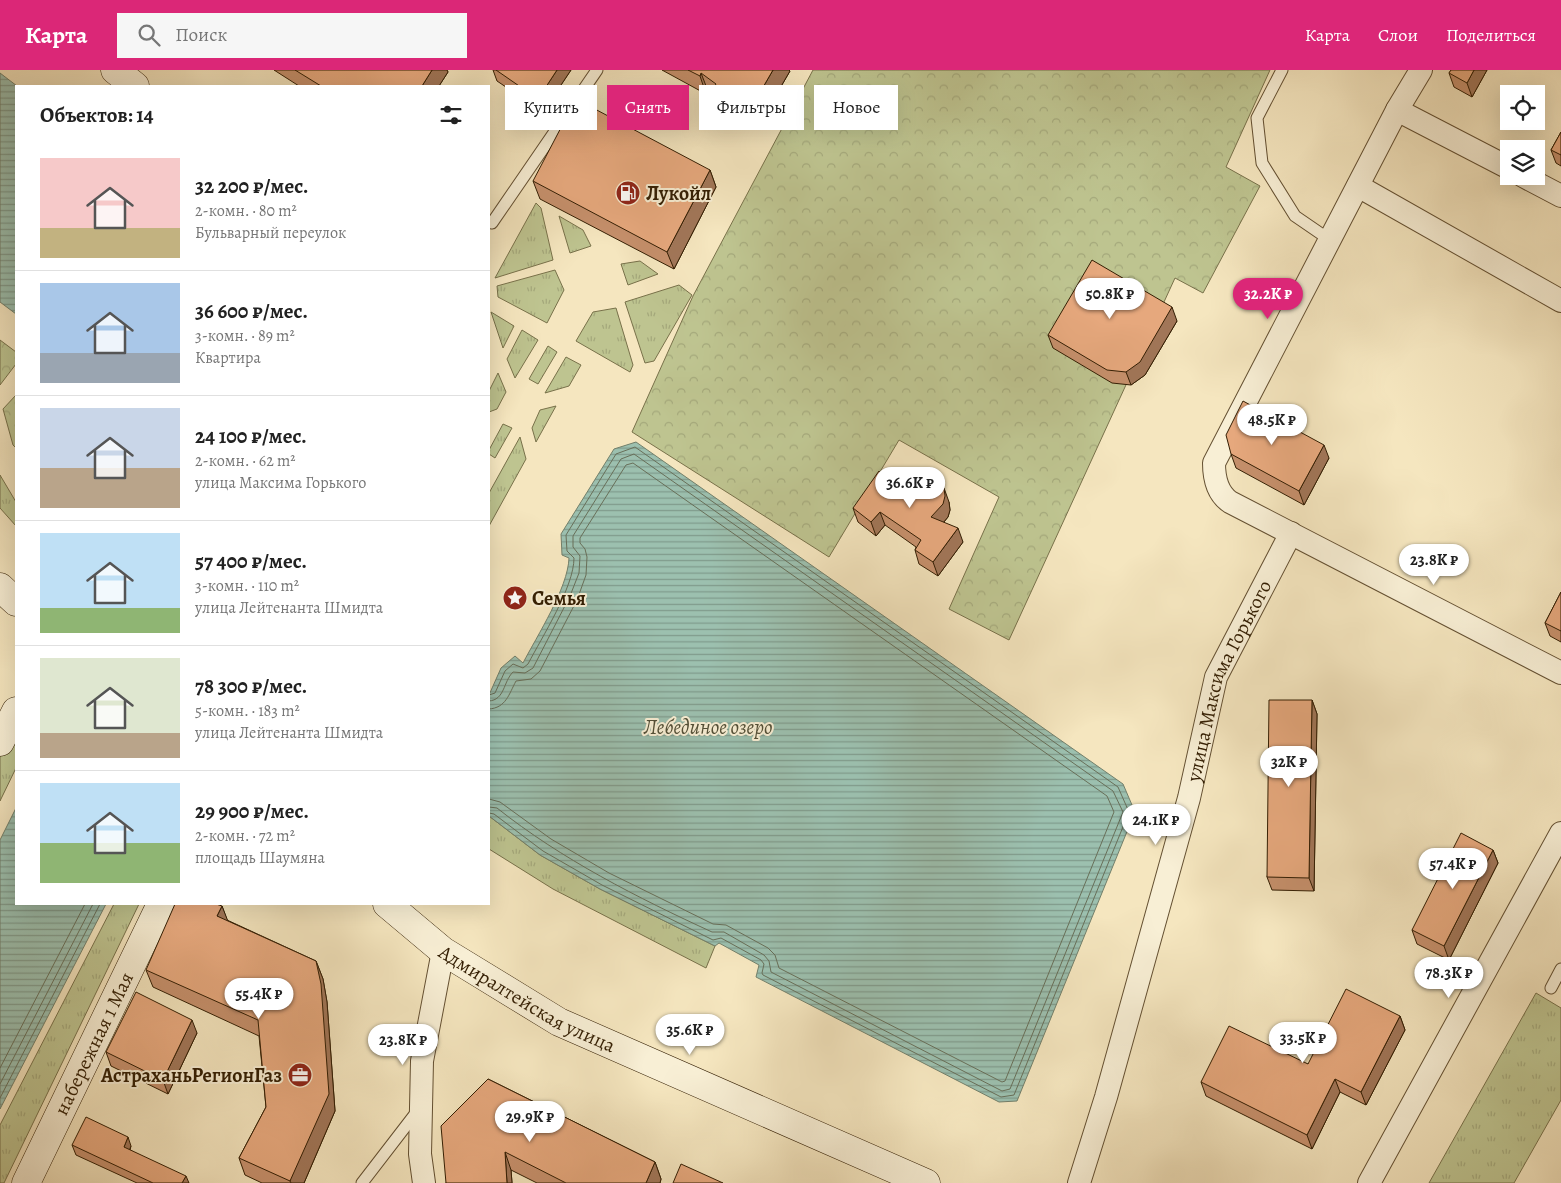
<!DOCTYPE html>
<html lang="ru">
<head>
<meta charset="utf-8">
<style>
	:root { --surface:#fff; --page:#f6f6f6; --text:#222; --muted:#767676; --line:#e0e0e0; --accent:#db2777 }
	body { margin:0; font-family:Alegreya,serif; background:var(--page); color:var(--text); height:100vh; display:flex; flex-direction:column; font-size:19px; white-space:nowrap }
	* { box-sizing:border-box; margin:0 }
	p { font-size:16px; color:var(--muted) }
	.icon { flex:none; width:28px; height:28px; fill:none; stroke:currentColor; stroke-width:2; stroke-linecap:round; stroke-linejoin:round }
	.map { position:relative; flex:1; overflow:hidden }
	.side { position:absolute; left:15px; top:15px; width:475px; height:820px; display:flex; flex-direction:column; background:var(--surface); border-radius:0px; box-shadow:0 5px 20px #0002 }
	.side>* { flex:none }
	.top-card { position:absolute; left:505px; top:15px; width:475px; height:45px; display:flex; gap:10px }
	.tools { position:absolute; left:1500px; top:15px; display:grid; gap:10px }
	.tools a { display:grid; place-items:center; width:45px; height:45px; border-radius:0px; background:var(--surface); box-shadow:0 5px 20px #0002; font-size:25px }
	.price { position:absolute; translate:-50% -42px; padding:0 11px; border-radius:18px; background:#fff; color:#222; font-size:16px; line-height:32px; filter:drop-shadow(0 1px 2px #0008) }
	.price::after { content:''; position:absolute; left:50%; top:30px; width:15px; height:11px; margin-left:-8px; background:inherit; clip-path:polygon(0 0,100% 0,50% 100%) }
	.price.on { background:var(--accent); color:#fff }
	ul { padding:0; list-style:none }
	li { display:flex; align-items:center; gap:15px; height:125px; padding:0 25px }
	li+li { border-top:1px solid var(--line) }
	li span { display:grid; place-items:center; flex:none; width:140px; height:100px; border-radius:0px; color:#555 }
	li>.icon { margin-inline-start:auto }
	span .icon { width:60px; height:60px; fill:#fffc; stroke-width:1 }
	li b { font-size:21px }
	h2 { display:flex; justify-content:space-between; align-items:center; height:60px; padding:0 25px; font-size:21px }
	.tag { padding:0 18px; border-radius:0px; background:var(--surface); box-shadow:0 5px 20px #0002; font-size:18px; line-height:45px }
	.tag.on { background:var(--accent); color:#fff }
	header { display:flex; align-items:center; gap:30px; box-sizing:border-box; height:70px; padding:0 25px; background:var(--accent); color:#fff }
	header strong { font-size:24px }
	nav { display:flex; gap:28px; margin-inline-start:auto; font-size:18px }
	.search { width:350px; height:45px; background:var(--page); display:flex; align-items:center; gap:12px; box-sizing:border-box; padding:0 18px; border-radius:0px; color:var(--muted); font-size:19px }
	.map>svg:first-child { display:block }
</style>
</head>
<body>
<header>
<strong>Карта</strong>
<div class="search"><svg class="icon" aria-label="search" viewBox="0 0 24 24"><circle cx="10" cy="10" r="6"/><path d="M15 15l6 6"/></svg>Поиск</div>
<nav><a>Карта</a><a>Слои</a><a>Поделиться</a></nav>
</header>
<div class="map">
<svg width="1561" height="1113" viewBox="0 0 1561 1113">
	<defs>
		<pattern id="grass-tufts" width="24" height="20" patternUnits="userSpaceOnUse" patternTransform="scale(1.25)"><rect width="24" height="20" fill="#bec490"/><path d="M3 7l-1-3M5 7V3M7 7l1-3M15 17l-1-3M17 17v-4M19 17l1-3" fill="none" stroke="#a4a87b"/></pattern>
		<pattern id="park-crowns" width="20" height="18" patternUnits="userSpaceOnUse" patternTransform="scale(1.25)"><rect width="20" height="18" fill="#bec490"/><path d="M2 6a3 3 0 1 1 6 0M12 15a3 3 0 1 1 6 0" fill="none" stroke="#a4a87b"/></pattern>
		<pattern id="water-rules" width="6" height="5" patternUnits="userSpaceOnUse" patternTransform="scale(1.25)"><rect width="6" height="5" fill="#9cc0af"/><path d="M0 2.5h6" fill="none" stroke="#809b8c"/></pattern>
	</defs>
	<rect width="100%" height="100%" fill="#f5e6bf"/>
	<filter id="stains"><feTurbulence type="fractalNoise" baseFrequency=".004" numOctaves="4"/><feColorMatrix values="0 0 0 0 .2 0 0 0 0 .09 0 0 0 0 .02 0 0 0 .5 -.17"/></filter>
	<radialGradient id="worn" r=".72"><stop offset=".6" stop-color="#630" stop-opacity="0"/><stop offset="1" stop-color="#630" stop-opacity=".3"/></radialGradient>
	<path fill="url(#grass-tufts)" stroke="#78714a" d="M536 133 541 138 553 190 495 208Z
		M559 146 583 160 591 176 570 183Z
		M640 191 658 204 628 215 621 194Z
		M555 200 564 220 547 253 498 227 497 216Z
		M679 215 692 225 654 291 645 293 625 232Z
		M616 238 633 295 630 302 576 271 593 242Z
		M491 242 514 256 503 278Z
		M522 260 538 270 515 308 507 289Z
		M548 276 557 282 538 314 529 309Z
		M566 287 581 295 569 316 545 323Z
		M498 303 506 322 497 339 489 342V321Z
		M556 336 536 372 532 358 540 340Z
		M503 354 512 358 495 388 489 384V380Z
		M520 367 526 389 489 456V423Z
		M0 405 16 432V456L0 438Z
		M12 663 16 665V698L0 731V686Z
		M489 746 540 785 600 819 715 876 706 898 553 819 489 779Z
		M114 834H139L4 1113H0V1055Z
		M1536 923 1561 938V1030L1514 1113H1429Z"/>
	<path fill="url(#park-crowns)" stroke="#78714a" d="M813 0H1270L1226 97 1260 116 1203 223 1175 208 1009 570 949 539 999 427 899 370 829 487 632 362 693 226Z
		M0 270 16 282V294L0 315Z
		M16 325V378L13 375 3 339Z"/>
	<path fill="url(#water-rules)" stroke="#727f6a" d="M0 3 17 16 16 244 0 232Z
		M636 372 1123 714 1135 742 1017 1031 999 1032 756 907 759 895 719 873 715 876 600 819 540 785 489 746V625L501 598 515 586 523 593C537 566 568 518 569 488L562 485 561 464 614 379Z
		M16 738V834H106L0 1039V770Z"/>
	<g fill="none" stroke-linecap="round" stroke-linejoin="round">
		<path stroke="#686f59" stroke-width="1" d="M489 625 495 623 505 601 513 594 523 598 528 594C542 567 574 517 574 488L567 481 566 465 616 384 635 377 1118 717 1129 742 1014 1025 1001 1027 763 905 762 903 764 894 761 890 721 868 713 870 602 815 543 781 494 744 489 743
			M489 631C505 630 503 612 513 602L525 603 533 598 570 526 579 503 580 486 573 477V466L621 389 634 384 1113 721 1123 742 1010 1019 1002 1021 771 902 769 891 764 885 724 862H712C638 828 561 789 497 738L489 737
			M489 639C506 638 509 624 516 611L531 609 540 601 577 530 586 505 587 487 585 479 580 473V468L626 395 633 393 1107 726 1114 742 1005 1011 1002 1012 779 898 775 885 768 878 726 855 713 854 609 803 551 769 500 732 489 729
			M0 998 85 834
			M0 1014 93 834
			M0 1028 100 834"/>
		<defs>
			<path id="lane" d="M1282 0 1257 48 1262 93 1295 146 1330 170
				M489 152 492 153 597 0
				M1551 918 1561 899
				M362 1113 419 1039"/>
			<g id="street">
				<path d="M1421 0 1397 40 1214 393C1214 408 1217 423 1230 432L1561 603"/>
				<path d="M1397 40 1509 98"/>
				<path d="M1523 106 1561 126"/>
				<path d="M1358 116 1561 231"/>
				<path d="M424 1113 420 1084 422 991 443 881"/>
				<path id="s1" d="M1079 1113 1106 1027 1189 728 1216 607 1291 463"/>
				<path d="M1369 1113 1561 763"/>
			</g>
			<g id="secondary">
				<path d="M115 0 135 16"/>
				<path d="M0 517 16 532"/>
				<path d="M0 672 16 641"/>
				<path id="s2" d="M387 834 443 881 559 952 926 1113"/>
				<path id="s3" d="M26 1113 161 834"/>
			</g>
		</defs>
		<use href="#lane" stroke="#645032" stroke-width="13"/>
		<use href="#street" stroke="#645032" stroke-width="24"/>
		<use href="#secondary" stroke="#331e03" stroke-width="29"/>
		<use href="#lane" stroke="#f8efd5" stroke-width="11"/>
		<use href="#street" stroke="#f8efd5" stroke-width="22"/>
		<use href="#secondary" stroke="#f8efd5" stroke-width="28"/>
	</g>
	<path fill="#c6906c" stroke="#331e03" d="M274 0H447L448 2 439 16H299Z
		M493 0H571L543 42 497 11Z
		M662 0H789L790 1 758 56 721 35 718 28 708 21 706 24Z
		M1451 0H1487L1472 27 1454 17 1449 3Z
		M1561 62V96L1556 93 1551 80Z
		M710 100 716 117 674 199 540 129 533 111Z
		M1177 251 1145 305 1131 315 1112 313 1053 278 1048 265Z
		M1231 384 1329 388 1304 435 1236 398Z
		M893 418 949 432 950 440 948 447 944 452 963 472 938 506 919 494 915 480 916 477 885 455 876 466 858 452 853 438Z
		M1561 522V572L1550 566 1545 553Z
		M1312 630 1317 644 1314 821 1272 820 1267 807Z
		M1493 780 1498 793 1449 890 1417 874 1412 860Z
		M222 836 227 850 316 891 323 909 327 932 335 1041 304 1113H262L245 1105 239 1088 266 1037 259 966 153 917 146 900Z
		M1400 946 1405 960 1366 1035 1340 1022 1312 1079 1206 1026 1201 1012 1308 994Z
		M197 963 168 1024 111 996 106 982Z
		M488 1009 655 1092 661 1109 660 1113H537L511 1100 512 1113H446Z
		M72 1075 131 1076 130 1080 189 1113H137L76 1085Z"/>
	<path fill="#a17658" stroke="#331e03" d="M432 0H447L448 2 439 16H422Z
		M557 0H571L543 42 538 29Z
		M773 0H789L790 1 758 56 751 38Z
		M1474 0H1487L1472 27 1467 13Z
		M701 3 708 21 706 24 700 6Z
		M710 100 716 117 674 199 667 182Z
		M1172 237 1177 251 1145 305 1131 315 1126 302Z
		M1324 375 1329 388 1304 435 1299 421Z
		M944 418 949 432 950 440 948 447 936 461 931 447Z
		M880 442 885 455 876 466 871 452Z
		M958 458 963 472 938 506 933 492Z
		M1312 630 1317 644 1314 821 1309 808Z
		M1493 780 1498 793 1449 890 1444 876Z
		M222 836 229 854 217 846Z
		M316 891 323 909 327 932 335 1041 304 1113H291L290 1111Z
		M1400 946 1405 960 1366 1035 1361 1022Z
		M192 950 197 963 168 1024 163 1010Z
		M1335 1009 1340 1022 1312 1079 1307 1065Z
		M128 1067 131 1076 127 1086 124 1077Z
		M505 1082 511 1100 512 1113H507Z
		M655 1092 661 1109 660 1113H646Z
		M186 1106 189 1113H182Z"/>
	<path fill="#e6a87d" stroke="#331e03" d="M295 0H432L422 16H321Z
		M496 0H557L538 29Z
		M688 0H773L751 38 714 17 716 14 701 3 700 6Z
		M1451 0H1474L1467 13 1449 3Z
		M576 29 710 100 667 182 533 111Z
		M1561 62V85L1551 80Z
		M1092 190 1172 237 1140 292 1126 302 1107 300 1048 265Z
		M1243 331 1324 375 1299 421 1231 384 1226 365Z
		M879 401 893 418 904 404 925 401 933 405 944 418 945 426 943 434 931 447 958 458 933 492 915 480 921 470 880 442 871 452 853 438Z
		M1561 522V561L1545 553Z
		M1269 630H1312L1309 808 1267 807Z
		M1461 763 1493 780 1444 876 1412 860Z
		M175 834H216L222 836 217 846 316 891 321 914 329 1024 290 1111 239 1088 266 1037 258 950 146 900Z
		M1346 919 1400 946 1361 1022 1335 1009 1307 1065 1201 1012 1229 956 1308 994Z
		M136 922 192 950 163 1010 106 982Z
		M488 1009 655 1092 646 1113H566L505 1082 507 1113H446L441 1056Z
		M86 1047 128 1067 124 1077 186 1106 182 1113H153L72 1075Z
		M681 1094 723 1113H673Z"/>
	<defs>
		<symbol id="fuel-disc" viewBox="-11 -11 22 22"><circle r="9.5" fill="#8f2418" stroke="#f8efd5"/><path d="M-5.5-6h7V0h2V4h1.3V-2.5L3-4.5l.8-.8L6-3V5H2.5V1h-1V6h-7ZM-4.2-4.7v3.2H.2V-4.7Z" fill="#fff"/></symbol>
		<symbol id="sight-disc" viewBox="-11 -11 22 22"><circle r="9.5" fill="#8f2418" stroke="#f8efd5"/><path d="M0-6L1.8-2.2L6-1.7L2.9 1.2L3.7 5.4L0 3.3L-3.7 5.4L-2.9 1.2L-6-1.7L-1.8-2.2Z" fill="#fff"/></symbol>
		<symbol id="office-disc" viewBox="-11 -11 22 22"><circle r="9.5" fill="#8f2418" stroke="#f8efd5"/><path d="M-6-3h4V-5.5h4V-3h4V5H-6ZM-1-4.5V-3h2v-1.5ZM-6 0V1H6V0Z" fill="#fff"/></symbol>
	</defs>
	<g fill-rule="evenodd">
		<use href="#fuel-disc" x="614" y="109" width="28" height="28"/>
		<use href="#sight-disc" x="501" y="514" width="28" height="28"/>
		<use href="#office-disc" x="286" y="991" width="28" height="28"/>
	</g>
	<g text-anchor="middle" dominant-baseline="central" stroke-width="4" stroke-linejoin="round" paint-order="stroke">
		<g font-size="20" font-weight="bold" fill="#331e03" stroke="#f8efd5" text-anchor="start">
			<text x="646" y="123">Лукойл</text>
			<text x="532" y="528">Семья</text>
			<text x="282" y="1005" text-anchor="end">АстраханьРегионГаз</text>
		</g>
		<g font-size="20" fill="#331e03" stroke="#f8efd5">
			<text stroke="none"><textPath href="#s1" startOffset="525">улица Максима Горького</textPath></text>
			<text stroke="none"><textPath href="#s2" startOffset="170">Адмиралтейская улица</textPath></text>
			<text stroke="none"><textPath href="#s3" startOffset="155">набережная 1 Мая</textPath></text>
		</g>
		<g font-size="21" font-style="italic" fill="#524f37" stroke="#f8efd5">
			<text x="708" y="657">Лебединое озеро</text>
		</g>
	</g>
	<rect width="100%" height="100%" filter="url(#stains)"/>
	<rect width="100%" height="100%" fill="url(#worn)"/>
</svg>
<div class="tools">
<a><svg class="icon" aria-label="locate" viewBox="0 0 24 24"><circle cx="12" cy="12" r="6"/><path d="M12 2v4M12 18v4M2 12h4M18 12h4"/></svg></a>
<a><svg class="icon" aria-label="layers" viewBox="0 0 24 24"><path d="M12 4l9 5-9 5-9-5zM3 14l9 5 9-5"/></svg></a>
</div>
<b class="price" style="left:1110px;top:250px">50.8K ₽</b>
<b class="price on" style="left:1268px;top:250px">32.2K ₽</b>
<b class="price" style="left:1272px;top:376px">48.5K ₽</b>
<b class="price" style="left:910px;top:439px">36.6K ₽</b>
<b class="price" style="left:1434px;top:516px">23.8K ₽</b>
<b class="price" style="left:1289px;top:718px">32K ₽</b>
<b class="price" style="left:1156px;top:776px">24.1K ₽</b>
<b class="price" style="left:1453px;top:820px">57.4K ₽</b>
<b class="price" style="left:1449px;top:929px">78.3K ₽</b>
<b class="price" style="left:259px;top:950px">55.4K ₽</b>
<b class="price" style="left:690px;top:986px">35.6K ₽</b>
<b class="price" style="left:1303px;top:994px">33.5K ₽</b>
<b class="price" style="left:403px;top:996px">23.8K ₽</b>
<b class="price" style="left:530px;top:1073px">29.9K ₽</b>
<div class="top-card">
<a class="tag">Купить</a>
<a class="tag on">Снять</a>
<a class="tag">Фильтры</a>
<a class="tag">Новое</a>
</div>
<section class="side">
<h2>Объектов: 14<svg class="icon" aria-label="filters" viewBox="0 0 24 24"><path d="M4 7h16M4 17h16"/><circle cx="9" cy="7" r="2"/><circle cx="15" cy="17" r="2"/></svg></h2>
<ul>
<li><span style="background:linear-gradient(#f6c9c9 70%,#c2b280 0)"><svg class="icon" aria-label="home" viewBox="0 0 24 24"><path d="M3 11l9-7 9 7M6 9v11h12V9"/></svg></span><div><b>32 200 ₽/мес.</b><p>2-комн. · 80 m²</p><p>Бульварный переулок</p></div></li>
<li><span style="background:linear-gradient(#a9c7e8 70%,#9aa5b1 0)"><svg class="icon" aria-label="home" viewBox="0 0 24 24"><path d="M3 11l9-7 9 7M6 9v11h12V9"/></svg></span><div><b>36 600 ₽/мес.</b><p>3-комн. · 89 m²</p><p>Квартира</p></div></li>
<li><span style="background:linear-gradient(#c9d6e8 60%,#b9a48a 0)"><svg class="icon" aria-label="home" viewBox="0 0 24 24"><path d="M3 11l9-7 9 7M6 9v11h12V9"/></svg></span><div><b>24 100 ₽/мес.</b><p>2-комн. · 62 m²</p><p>улица Максима Горького</p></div></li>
<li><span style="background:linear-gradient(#bfe0f5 75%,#8fb573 0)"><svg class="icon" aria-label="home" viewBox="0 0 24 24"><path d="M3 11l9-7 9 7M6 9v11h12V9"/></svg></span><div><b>57 400 ₽/мес.</b><p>3-комн. · 110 m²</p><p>улица Лейтенанта Шмидта</p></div></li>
<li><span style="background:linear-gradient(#dfe7d0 75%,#b9a48a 0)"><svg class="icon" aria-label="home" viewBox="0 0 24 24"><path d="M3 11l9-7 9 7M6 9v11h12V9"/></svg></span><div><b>78 300 ₽/мес.</b><p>5-комн. · 183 m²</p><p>улица Лейтенанта Шмидта</p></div></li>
<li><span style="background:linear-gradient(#bfe0f5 60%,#8fb573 0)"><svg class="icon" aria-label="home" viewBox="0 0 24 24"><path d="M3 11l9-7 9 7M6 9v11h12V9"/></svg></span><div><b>29 900 ₽/мес.</b><p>2-комн. · 72 m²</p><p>площадь Шаумяна</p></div></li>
</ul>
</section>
</div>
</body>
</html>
